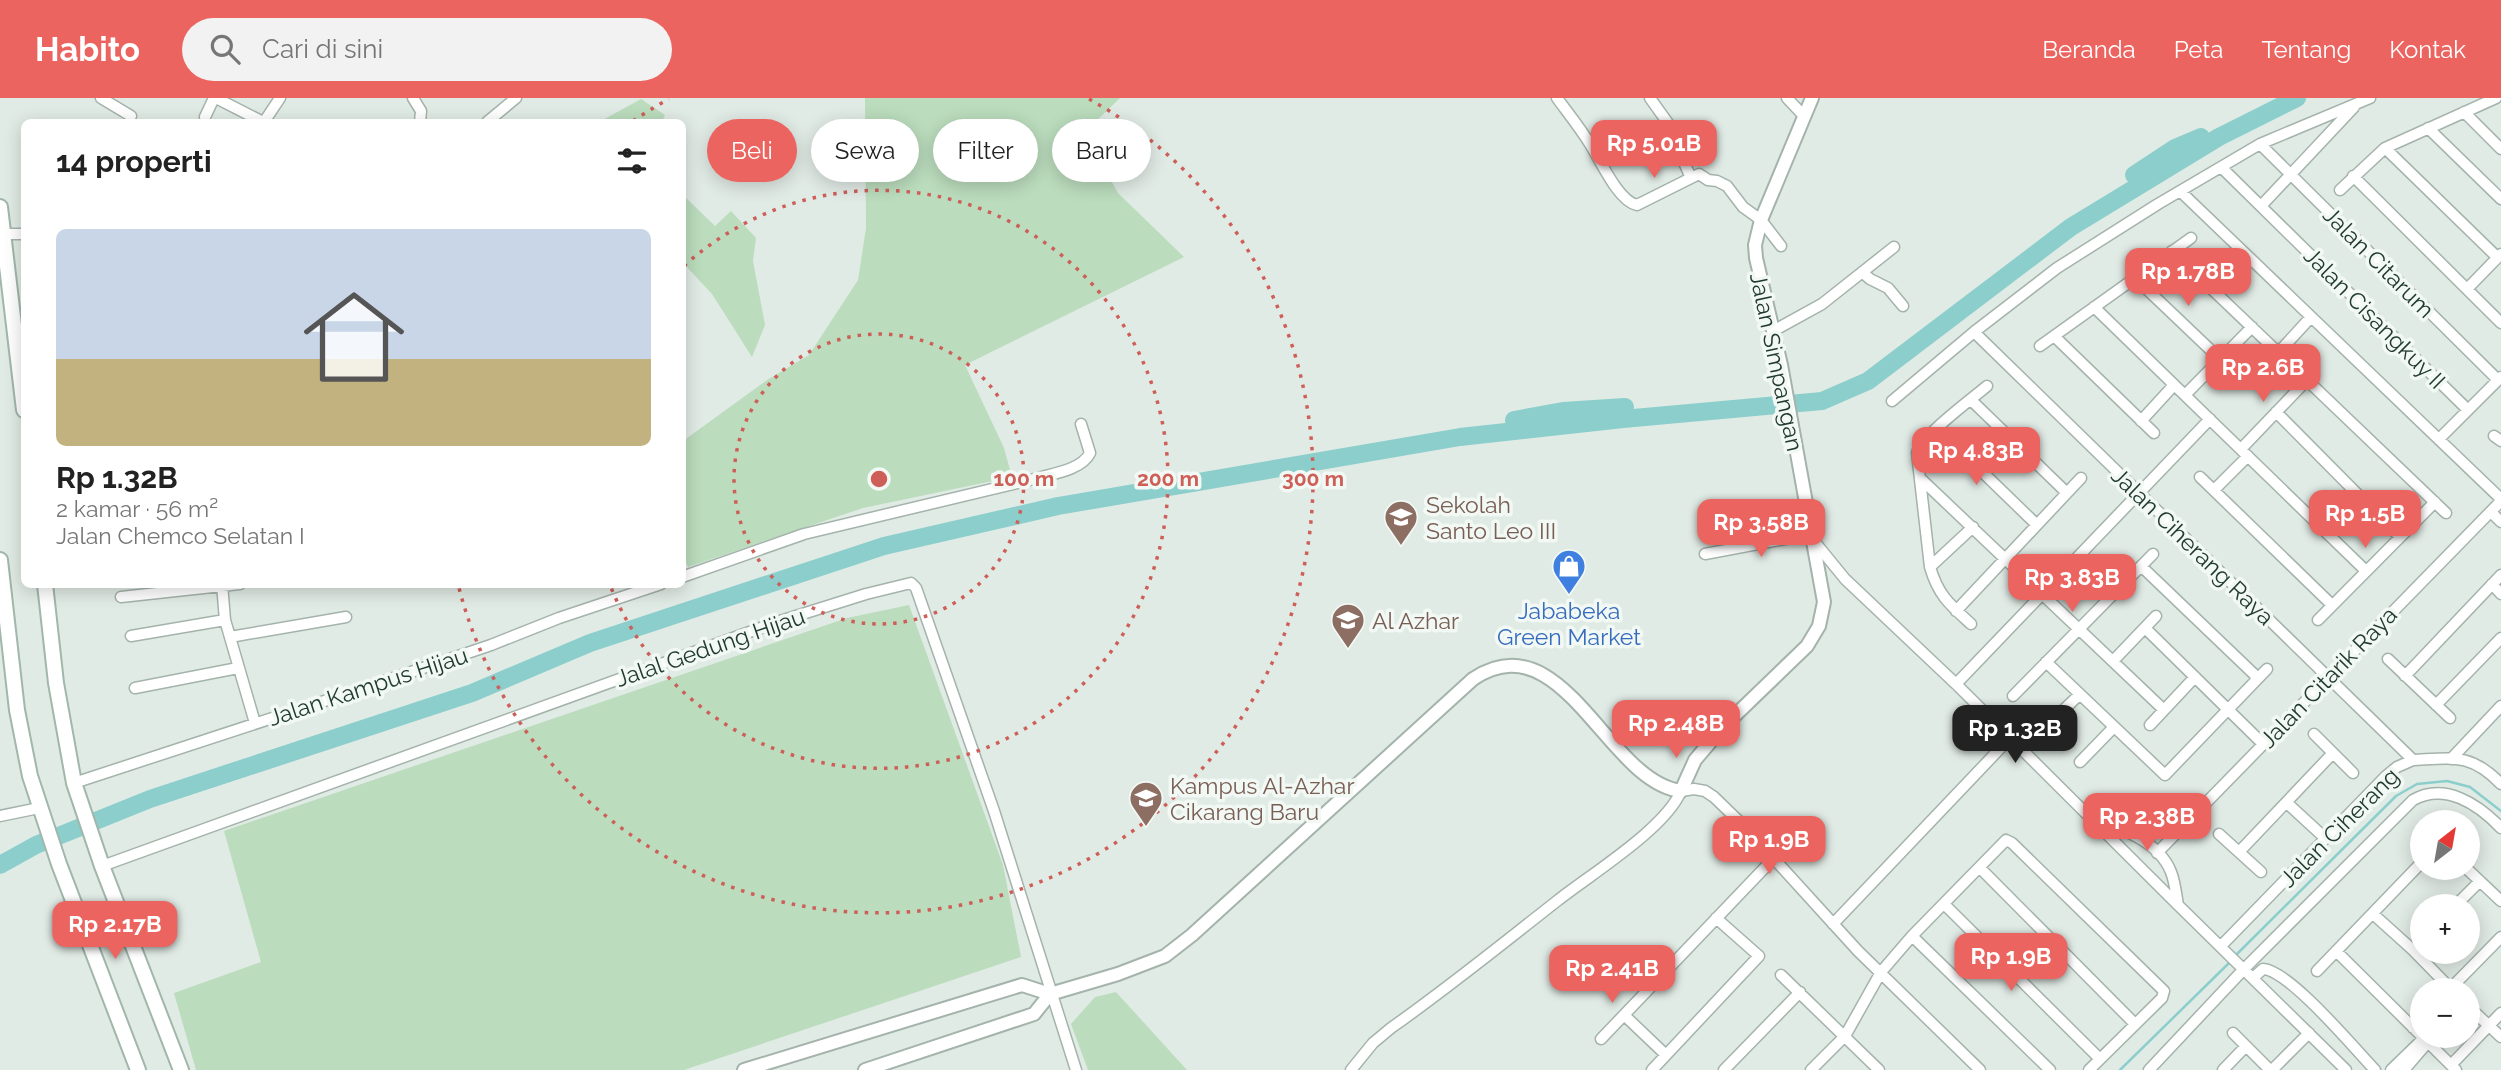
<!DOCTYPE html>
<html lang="id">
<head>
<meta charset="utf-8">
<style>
	:root { --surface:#fff; --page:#f2f2f2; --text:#222; --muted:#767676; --line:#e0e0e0; --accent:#ec645f }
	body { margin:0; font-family:Raleway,sans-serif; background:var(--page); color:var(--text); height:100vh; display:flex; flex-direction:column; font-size:26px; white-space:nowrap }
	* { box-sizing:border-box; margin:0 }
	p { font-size:23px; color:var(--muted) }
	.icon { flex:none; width:38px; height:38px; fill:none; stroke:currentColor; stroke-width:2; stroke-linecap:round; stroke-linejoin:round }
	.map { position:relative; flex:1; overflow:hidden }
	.sheet { position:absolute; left:21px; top:21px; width:665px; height:469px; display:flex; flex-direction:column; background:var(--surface); border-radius:10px; box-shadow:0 4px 18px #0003 }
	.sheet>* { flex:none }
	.top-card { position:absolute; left:707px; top:21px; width:665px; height:63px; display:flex; gap:14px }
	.needle { width:46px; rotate:31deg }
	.controls { position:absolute; left:2410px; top:712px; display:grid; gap:14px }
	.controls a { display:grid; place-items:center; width:70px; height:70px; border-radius:50%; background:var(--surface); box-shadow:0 4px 18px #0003; font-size:35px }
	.price { position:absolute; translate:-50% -60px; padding:0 16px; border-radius:14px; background:var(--accent); color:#fff; font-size:23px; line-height:46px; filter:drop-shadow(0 2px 4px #0008) }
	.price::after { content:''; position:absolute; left:50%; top:42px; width:21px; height:16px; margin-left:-10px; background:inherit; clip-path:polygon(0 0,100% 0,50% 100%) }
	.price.active { background:#222; color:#fff }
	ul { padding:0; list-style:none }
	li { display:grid; align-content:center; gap:14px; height:371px; padding:0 35px }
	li+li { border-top:2px solid var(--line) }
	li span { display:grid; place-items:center; height:217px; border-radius:10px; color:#555 }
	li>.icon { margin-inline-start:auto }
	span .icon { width:126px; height:126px; fill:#fffc; stroke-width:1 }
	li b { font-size:30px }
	h2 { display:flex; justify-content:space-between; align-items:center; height:84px; padding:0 35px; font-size:30px }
	.pill { padding:0 24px; border-radius:32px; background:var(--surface); box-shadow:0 4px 18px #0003; font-size:24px; line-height:63px }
	.pill.active { background:var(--accent); color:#fff }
	header { display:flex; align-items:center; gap:42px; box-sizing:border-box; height:98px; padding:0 35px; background:var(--accent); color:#fff }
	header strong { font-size:33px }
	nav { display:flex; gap:38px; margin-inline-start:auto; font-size:24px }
	.search { width:490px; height:63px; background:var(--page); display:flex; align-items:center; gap:18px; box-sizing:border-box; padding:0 24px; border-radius:38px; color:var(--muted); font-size:26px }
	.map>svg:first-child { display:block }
</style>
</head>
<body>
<header>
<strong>Habito</strong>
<div class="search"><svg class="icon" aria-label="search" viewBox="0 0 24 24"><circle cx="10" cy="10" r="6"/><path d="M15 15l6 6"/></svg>Cari di sini</div>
<nav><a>Beranda</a><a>Peta</a><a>Tentang</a><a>Kontak</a></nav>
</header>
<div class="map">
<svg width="2501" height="972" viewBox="0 0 2501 972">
	<rect width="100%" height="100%" fill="#e1ebe5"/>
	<path fill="#bbdcbd" d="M865 0H1120L1084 35 1118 95 1184 159 965 267 1004 350 1012 379 863 410 688 469 682 455 683 343 767 282 809 257 858 182 866 130Z
		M641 1 665 17 662 24H599Z
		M683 97 715 128 731 113 756 140 753 163 765 227 752 259 712 196 683 165Z
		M909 507 1003 767 1021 859 684 972H196L174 895 261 864 224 733 847 520Z
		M1116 894 1187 972H1088L1071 926 1095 899Z"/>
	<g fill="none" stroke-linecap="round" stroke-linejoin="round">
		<path stroke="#8bcecb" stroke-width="2.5" d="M2234 859 2396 698 2417 686 2447 683 2470 689 2501 713
			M2120 972 2230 864"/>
		<path stroke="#8bcecb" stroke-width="18" d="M2134 77 2175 50 2201 39
			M1514 322 1563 313 1625 309
			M0 767 36 747 150 701 472 595 590 545 884 448 1058 408 1460 339 1623 321 1822 303 1868 283 2071 129 2219 39 2297 0"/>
		<defs>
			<path id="minor" d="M101 0 131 18
				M413 0 421 13 420 24
				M1557 0C1568 15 1580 30 1590 46 1601 63 1618 103 1637 107L1699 76 1708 82 1717 83 1727 88 1743 109 1761 122 1781 148
				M1650 0 1685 49 1683 62 1691 80
				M1787 0 1804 18
				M2464 14 2501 51
				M205 19 213 2 216 0 263 24
				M264 24 280 0
				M487 24 516 0
				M2428 30 2501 101
				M2260 46 2498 282
				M2385 50 2497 159
				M2221 69 2468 312
				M2353 78 2501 225
				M2340 92 2385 50 2496 0
				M2180 93 2501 401
				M2261 108 2354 9
				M3 136H24
				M2172 153 2446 415
				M1862 174 1870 181 1888 190 1903 208
				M2135 180 2220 261
				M2467 191 2501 156
				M2094 209 2366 473
				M1773 233 1822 206 1894 149
				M1974 234 2413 662
				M2054 238 2154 335
				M2040 248 2191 140
				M2278 255 2311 219
				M2185 297 2252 229
				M1971 302 2067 395
				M1892 303 1974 234 2057 170 2158 106 2260 46 2370 0
				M2276 314 2400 439
				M2141 323 2174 287
				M1937 330 2037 427
				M2494 338 2501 343
				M2439 341 2501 279
				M2241 351 2307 282
				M2200 379 2332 507
				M1920 380 2164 612
				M2214 392 2248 358
				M2491 414 2501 424
				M1814 443 1845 481 1956 586 2178 807 2346 972
				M1705 456 1812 436
				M2141 468 2258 580
				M1930 469 1973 429
				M682 479 804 436 1034 381C1051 376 1082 372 1090 355L1081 326
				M222 486 225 522 255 625
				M2492 486 2501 496
				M121 499 240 486
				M1956 513 2081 380
				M2318 522 2435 404
				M1971 526C1950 507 1938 497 1930 469L1917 355C1921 338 1972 301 1987 288
				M2145 530 2259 642
				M131 538 225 522
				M230 539 346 519
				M2388 561 2450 620
				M2113 563 2156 518
				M2046 564 2165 677 2267 571
				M2405 578 2501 477
				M1956 586 2210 321
				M135 590 238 570
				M2013 598 2153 456
				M2436 607 2501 540
				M2150 627 2195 579
				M2047 628 2080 596
				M2314 636 2353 675
				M2451 661 2501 608
				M2080 664 2114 629
				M74 685 349 595 491 547 559 520 661 486
				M2287 705 2325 740
				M0 718 39 710
				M2095 725C2123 728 2160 746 2171 774 2175 784 2176 796 2178 807
				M2219 736 2261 774
				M2239 754 2333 655
				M2157 755 2501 403
				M102 768 780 523 866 496 911 485 916 490 994 713 1076 972
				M1980 770 2135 926
				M2466 770 2501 803
				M1944 806 2100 961
				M2455 808 2480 783
				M2373 816 2413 852 2452 892
				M1833 826 2010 640
				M1912 838 2050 972
				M2221 848 2386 678 2397 669 2413 662C2453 660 2471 655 2501 686
				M2336 853 2456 972
				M2317 873 2422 764
				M1781 877 1879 972
				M2254 879 2263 871C2289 872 2354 950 2375 972
				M2449 892 2501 839
				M2468 908 2501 939
				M1624 917 1666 957
				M2413 930 2422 921
				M2233 935 2270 972
				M1601 941 1774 760
				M2451 967 2501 915
				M1351 972 1373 945 1391 930C1448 890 1502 846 1557 803 1591 776 1665 731 1681 693L1694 691 1705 693 1714 699 1746 730 1858 853 1980 972
				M1652 972 1759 858 1716 820
				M1724 972 1800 894
				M1811 972 1845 938 1881 874 1912 838 2006 742 2012 745 2164 893 2162 900 2089 972
				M2149 972 2244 871 2413 702C2445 684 2478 706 2501 730
				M2223 972 2246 948
				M2272 972 2309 935
				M2391 972 2424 940
				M2404 972 2428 944"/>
			<path id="tertiary" d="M744 972 1022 887 1050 896 1118 876 1165 858 1192 837 1473 581C1563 521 1607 684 1681 693L1695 662 1723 629 1807 548 1819 528 1824 504 1781 267 1756 160 1755 147 1761 122 1812 0
				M865 972 1034 916 1050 896"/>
			<path id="secondary" d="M0 109 24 312
				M0 462 17 612 30 678 59 766 138 972
				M45 486 56 585 74 685 102 768 181 972"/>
		</defs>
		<use href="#minor" stroke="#a4b3ab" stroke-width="13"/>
		<use href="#tertiary" stroke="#a4b3ab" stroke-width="16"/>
		<use href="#secondary" stroke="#a0b7aa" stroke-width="18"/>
		<use href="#minor" stroke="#fff" stroke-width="10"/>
		<use href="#tertiary" stroke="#fff" stroke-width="12"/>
		<use href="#secondary" stroke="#fff" stroke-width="14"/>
	</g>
	<g fill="none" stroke="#ce5e58" stroke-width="3.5" stroke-dasharray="3.5 7">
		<circle cx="879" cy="381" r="145"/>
		<path d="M684 168A289 289 0 1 1 610 487"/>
		<path d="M633 23A434 434 0 0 1 669 1M1089 1A434 434 0 1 1 459 490"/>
	</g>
	<defs>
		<symbol id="school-pin" viewBox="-11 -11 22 30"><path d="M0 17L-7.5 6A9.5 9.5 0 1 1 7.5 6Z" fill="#8d6e63" stroke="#f2f8f4"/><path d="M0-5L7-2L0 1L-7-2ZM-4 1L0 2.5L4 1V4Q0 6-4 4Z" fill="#fff"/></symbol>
		<symbol id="shop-pin" viewBox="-11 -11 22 30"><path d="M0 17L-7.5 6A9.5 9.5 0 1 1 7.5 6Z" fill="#3f7fe0" stroke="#f2f8f4"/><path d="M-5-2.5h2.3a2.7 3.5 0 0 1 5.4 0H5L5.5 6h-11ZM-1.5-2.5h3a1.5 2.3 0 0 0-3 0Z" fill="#fff"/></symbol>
	</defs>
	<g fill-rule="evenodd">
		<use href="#school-pin" x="1382" y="400" width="38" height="52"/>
		<use href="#shop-pin" x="1550" y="449" width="38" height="52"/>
		<use href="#school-pin" x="1329" y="503" width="38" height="52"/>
		<use href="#school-pin" x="1127" y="681" width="38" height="52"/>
	</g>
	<g text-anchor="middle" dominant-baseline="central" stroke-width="7" stroke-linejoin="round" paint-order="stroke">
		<g font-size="23" fill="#223b2f" stroke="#f2f8f4">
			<text transform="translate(2379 164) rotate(45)">Jalan Citarum</text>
			<text transform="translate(2375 220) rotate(45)">Jalan Cisangkuy II</text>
			<text transform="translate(1777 264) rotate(78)">Jalan Simpangan</text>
			<text transform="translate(2193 448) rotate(44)">Jalan Ciherang Raya</text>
			<text transform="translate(710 549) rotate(-19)">Jalal Gedung Hijau</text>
			<text transform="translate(2328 579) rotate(-46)">Jalan Citarik Raya</text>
			<text transform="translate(368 588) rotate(-18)">Jalan Kampus Hijau</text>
			<text transform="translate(2339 729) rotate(-45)">Jalan Ciherang</text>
		</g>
		<g font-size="23" fill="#785e54" stroke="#f2f8f4" text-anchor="start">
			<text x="1426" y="406">Sekolah<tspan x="1426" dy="26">Santo Leo III</tspan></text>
			<text x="1372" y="522">Al Azhar</text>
			<text x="1170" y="687">Kampus Al-Azhar<tspan x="1170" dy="26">Cikarang Baru</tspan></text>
		</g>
		<g font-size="23" fill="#366cbe" stroke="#f2f8f4">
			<text x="1569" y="512">Jababeka<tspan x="1569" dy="26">Green Market</tspan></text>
		</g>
	</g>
	<circle cx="879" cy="381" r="10" fill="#ce5e58" stroke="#f2f8f4" stroke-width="3.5"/>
	<g font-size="21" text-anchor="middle" font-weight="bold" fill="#ce5e58" stroke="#f2f8f4" stroke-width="7" stroke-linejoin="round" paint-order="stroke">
		<text x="1024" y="388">100 m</text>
		<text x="1168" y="388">200 m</text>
		<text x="1313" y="388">300 m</text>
	</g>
</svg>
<div class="controls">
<a><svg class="needle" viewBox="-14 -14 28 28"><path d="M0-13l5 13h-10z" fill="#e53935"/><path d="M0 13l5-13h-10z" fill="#767676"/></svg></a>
<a>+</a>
<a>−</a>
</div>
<b class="price" style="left:1654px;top:82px">Rp 5.01B</b>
<b class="price" style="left:2188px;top:210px">Rp 1.78B</b>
<b class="price" style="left:2263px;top:306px">Rp 2.6B</b>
<b class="price" style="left:1976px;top:389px">Rp 4.83B</b>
<b class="price" style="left:2365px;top:452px">Rp 1.5B</b>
<b class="price" style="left:1761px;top:461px">Rp 3.58B</b>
<b class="price" style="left:2072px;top:516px">Rp 3.83B</b>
<b class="price" style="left:1676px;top:662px">Rp 2.48B</b>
<b class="price active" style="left:2015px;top:667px">Rp 1.32B</b>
<b class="price" style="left:2147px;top:755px">Rp 2.38B</b>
<b class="price" style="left:1769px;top:778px">Rp 1.9B</b>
<b class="price" style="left:115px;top:863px">Rp 2.17B</b>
<b class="price" style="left:2011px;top:895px">Rp 1.9B</b>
<b class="price" style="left:1612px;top:907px">Rp 2.41B</b>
<div class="top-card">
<a class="pill active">Beli</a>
<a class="pill">Sewa</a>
<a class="pill">Filter</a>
<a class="pill">Baru</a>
</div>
<section class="sheet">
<h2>14 properti<svg class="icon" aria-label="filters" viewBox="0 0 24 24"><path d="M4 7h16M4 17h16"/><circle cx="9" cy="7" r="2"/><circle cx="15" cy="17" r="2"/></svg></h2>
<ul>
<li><span style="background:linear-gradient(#c9d6e8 60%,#c2b280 0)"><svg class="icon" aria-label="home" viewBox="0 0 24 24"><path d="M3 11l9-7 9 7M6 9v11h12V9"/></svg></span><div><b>Rp 1.32B</b><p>2 kamar · 56 m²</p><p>Jalan Chemco Selatan I</p></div></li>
</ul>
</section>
</div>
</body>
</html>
